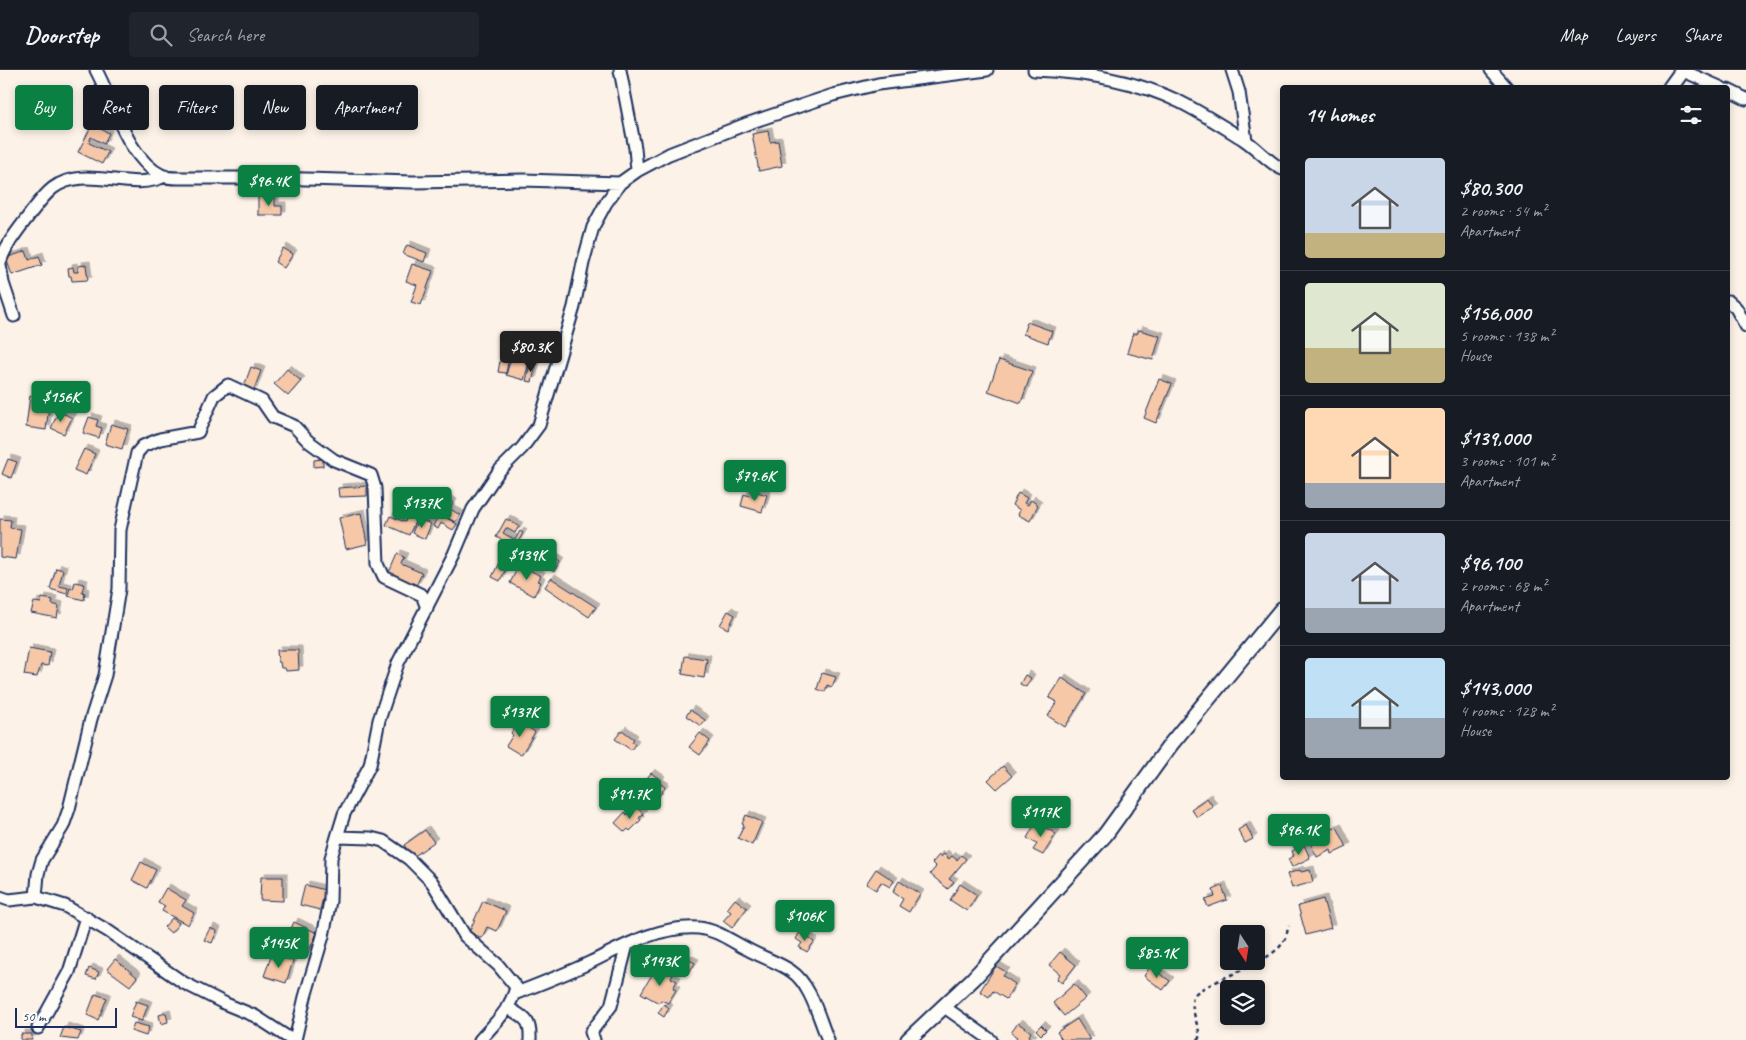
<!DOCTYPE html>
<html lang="en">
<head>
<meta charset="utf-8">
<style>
	:root { --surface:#171b24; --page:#20242c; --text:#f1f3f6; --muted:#9ea1a6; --line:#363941; --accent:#0b8043 }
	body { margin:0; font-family:Caveat,sans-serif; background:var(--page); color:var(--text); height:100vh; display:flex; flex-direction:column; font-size:19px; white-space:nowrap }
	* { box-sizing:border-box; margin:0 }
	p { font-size:16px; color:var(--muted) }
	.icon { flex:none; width:28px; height:28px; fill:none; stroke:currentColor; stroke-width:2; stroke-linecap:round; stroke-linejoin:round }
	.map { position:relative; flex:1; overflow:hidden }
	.details { position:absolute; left:1280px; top:15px; width:450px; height:695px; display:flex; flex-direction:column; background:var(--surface); border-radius:5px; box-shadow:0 2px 8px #0003 }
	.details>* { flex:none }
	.banner { position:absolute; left:15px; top:15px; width:475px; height:45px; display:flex; gap:10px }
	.needle { width:32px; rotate:168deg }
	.tools { position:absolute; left:1220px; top:855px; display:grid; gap:10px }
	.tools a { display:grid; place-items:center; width:45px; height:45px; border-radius:5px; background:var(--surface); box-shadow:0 2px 8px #0003; font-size:25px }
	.scale { position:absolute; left:15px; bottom:12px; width:102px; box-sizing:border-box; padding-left:5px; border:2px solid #1b2f5e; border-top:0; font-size:14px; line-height:18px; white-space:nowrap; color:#1b2f5e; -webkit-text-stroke:4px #fdfcf7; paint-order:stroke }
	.price { position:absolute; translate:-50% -42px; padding:0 11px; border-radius:5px; background:var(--accent); color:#fff; font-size:16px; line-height:32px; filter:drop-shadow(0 1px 2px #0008) }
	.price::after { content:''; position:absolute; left:50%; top:30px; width:15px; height:11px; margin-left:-8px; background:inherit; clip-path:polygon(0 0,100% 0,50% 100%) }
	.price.active { background:#222; color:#fff }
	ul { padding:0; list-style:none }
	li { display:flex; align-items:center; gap:15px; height:125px; padding:0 25px }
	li+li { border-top:1px solid var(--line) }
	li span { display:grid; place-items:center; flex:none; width:140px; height:100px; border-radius:5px; color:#555 }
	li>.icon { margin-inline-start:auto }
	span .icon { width:60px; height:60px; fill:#fffc; stroke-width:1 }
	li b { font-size:21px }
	h2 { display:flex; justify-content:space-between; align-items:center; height:60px; padding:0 25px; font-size:21px }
	.tag { padding:0 18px; border-radius:5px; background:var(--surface); box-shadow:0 2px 8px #0003; font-size:18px; line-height:45px }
	.tag.active { background:var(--accent); color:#fff }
	header { display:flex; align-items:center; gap:30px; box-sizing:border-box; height:70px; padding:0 25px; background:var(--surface); border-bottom:1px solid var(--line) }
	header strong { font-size:24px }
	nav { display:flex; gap:28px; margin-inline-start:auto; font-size:18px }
	.search { width:350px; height:45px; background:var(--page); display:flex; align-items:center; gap:12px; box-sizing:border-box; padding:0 18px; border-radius:5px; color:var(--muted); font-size:19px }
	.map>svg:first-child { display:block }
</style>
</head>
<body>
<header>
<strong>Doorstep</strong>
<div class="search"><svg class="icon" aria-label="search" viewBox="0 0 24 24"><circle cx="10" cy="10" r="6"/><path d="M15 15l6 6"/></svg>Search here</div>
<nav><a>Map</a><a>Layers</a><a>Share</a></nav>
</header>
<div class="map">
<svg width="1746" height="970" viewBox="0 0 1746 970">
	<defs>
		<filter id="shadow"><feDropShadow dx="4" dy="-4" stdDeviation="0" flood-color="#0004"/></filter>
	</defs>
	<rect width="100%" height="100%" fill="#fcf2e7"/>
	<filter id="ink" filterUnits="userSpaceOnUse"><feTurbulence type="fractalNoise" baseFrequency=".02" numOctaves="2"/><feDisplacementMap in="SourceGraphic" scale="10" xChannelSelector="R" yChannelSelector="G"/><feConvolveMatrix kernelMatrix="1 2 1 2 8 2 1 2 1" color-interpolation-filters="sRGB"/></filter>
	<g filter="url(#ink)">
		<path fill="#f7c8a7" stroke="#1b2f5e" filter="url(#shadow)" d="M92 55 109 63 104 74 91 67 89 73 108 82 102 94 78 82Z
			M768 61 770 72 778 71 782 96 759 101 752 64Z
			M275 126V136H282V145H258V127Z
			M407 175 427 183 424 192 403 184Z
			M283 178 293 184 284 198 275 192Z
			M26 181 29 190 39 186 42 195 12 205 6 188Z
			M412 194 433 201 421 235 411 232 417 215 406 211Z
			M86 195 88 210 72 211 71 206H69L68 198 73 197 74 202H78V196Z
			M1027 252 1052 261 1048 273 1023 264Z
			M1139 260 1160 266 1153 290 1127 283 1133 263 1137 264Z
			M515 275 533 280 524 310 506 305Z
			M502 280 510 281 506 303 498 302Z
			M999 290 1032 301 1021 333 988 321Z
			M530 294 536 295 532 312 526 311Z
			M251 297 261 301 253 322 243 319Z
			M287 299 301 311 288 326 274 314Z
			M1159 309 1172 314 1156 353 1144 348Z
			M30 326 50 328 46 360 26 357Z
			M59 341 72 348 64 364 51 358Z
			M89 347 98 350 96 356 102 358 99 368 83 363Z
			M111 354 128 359 122 379 105 374Z
			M84 379 95 384 86 405 74 400Z
			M8 389 17 392 11 408 2 404Z
			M323 389V396L314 397V390Z
			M367 416V426L339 427 338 418Z
			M757 422 767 425 762 442 741 436 744 424 755 428Z
			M1018 423 1027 428 1024 433 1028 435 1031 430 1038 435 1030 451 1018 445 1020 440 1012 435Z
			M445 428 453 433 450 439 460 445 455 452 437 441Z
			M361 443 367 474 346 479 339 448Z
			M408 444 417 447 409 465 386 455 390 446 405 452Z
			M439 444 457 454 453 460 441 453 438 459 433 456Z
			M0 449 11 450 10 458 21 459 16 489 0 487Z
			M418 449 431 454 425 469 412 463Z
			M506 449 519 456 515 463 506 458 503 463 515 470 520 461 523 463 515 477 496 467Z
			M501 481 512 486 500 511 492 507 501 488 498 487Z
			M397 484 404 487 401 494 422 503 416 516 388 505Z
			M552 487 560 492 554 502 545 497Z
			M56 498 63 500 59 516 68 518 67 524 50 519Z
			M525 498 541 506 538 511 541 512 534 526 510 513 517 499 523 502Z
			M551 508 596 537 589 547 545 517Z
			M75 512 84 514 82 522 85 523 84 530 68 526 70 518 73 519Z
			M42 528 53 530 52 534 59 536 57 548 31 543 34 532 41 533Z
			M728 541 735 545 728 559 720 555Z
			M29 578 50 582 48 596 41 595 37 607 24 605Z
			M277 580H298L299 600 286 601 285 598H281L280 592H278Z
			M685 586 707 589 704 608 682 604Z
			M822 603 836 607 832 617 827 615 825 622 817 619Z
			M1025 605 1031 608 1026 617 1020 614Z
			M1062 608 1086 624 1065 657 1048 646 1057 632 1049 628Z
			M690 640 705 650 701 656 686 646Z
			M518 651 535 662 521 685 506 676 513 665 511 663Z
			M622 660 634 669 632 672 635 674 631 680 615 669Z
			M700 663 710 671 700 685 689 677Z
			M1003 696 1012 706 997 719 988 710Z
			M651 703 661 710 659 713 665 717 658 728 650 722 647 727 638 720Z
			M1207 728 1213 737 1197 747 1191 739Z
			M636 736 643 744 639 748 641 750 630 761 628 759 625 762 615 753 625 742 627 745Z
			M746 745 762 752 752 775 738 768 744 755 742 754Z
			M1036 752 1056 764 1043 785 1033 780 1037 774 1027 768Z
			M1246 755 1253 769 1245 773 1238 760Z
			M1321 757 1324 763 1337 757 1347 777 1332 784 1331 780 1317 787 1306 764Z
			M425 760 434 772 413 787 404 775Z
			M1304 775 1310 788 1292 797 1288 789 1294 786 1292 781Z
			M944 784 949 789 952 786 957 790 961 785 966 789 949 809 954 812 948 819 930 804 936 797 932 793 939 785 941 787Z
			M141 792 156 800 147 818 132 810Z
			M876 799 894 811 890 817 881 812 876 820 866 814Z
			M1300 800 1301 802 1310 800 1313 812 1292 818 1287 804Z
			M261 807H283V831L260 830Z
			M899 811 920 824 909 842 899 836 903 829 893 822Z
			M960 814 977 825 967 841 950 830Z
			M305 815 325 820 320 840 300 835Z
			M1222 816 1227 830 1208 837 1205 830 1215 827 1213 820Z
			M166 818 186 830 182 836 194 843 188 855 162 841 165 836 158 832Z
			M735 829 747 838 732 858 723 851 731 842 727 839Z
			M1323 829 1331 858 1306 865 1298 836Z
			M483 831 506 841 497 861 487 857 482 868 469 862Z
			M172 848 179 853 171 863 164 857Z
			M294 852 317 863 305 889 282 879Z
			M210 858 217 861 212 873 204 870Z
			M800 862 814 872 807 882 799 877 802 873 796 869Z
			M1060 882 1076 895 1062 913 1057 909 1060 904 1049 895Z
			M272 884 293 891 286 913 264 906Z
			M115 889 137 907 130 916 107 899Z
			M687 889 695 893 690 901 687 900 686 903 680 900Z
			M996 896 1006 902 1003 906 1015 914 1006 929 993 921 989 927 980 921Z
			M1150 897 1170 911 1163 920 1144 906Z
			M89 898 99 902 96 909 86 906Z
			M659 898 673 905 671 908 677 911 673 918 676 920 668 933 661 930 659 933 641 923 653 903 655 904Z
			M1074 914 1086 928 1064 946 1053 933Z
			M95 924 107 928 98 950 87 945Z
			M136 931 148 935 142 951 130 947Z
			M664 934 669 938 664 947 658 943Z
			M166 943 168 952 161 954 159 945Z
			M1077 949 1090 970H1062L1057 962Z
			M134 953 149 957 146 966 131 961Z
			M1018 953 1031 962 1029 966 1033 969 1032 970H1015L1017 967 1011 963Z
			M1041 955 1046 960 1041 965 1036 960Z
			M64 957 81 962 78 970 60 968Z
			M21 964H32V970H21Z"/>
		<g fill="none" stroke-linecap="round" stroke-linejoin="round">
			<defs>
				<path id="minor" d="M96 0C114 33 127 89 163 106 168 108 174 108 178 108H270L413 112 523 110 620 113
					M620 0 635 78 637 101
					M1034 0C1083 2 1135 10 1180 32 1202 43 1222 56 1243 69 1257 78 1267 91 1282 99
					M1232 0 1239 22 1246 71
					M1491 0 1507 18
					M1681 0 1722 18
					M1728 20 1746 29
					M0 192C6 174 19 159 30 144 37 135 44 125 53 118 85 94 130 123 165 106
					M0 195 3 213 14 246
					M1728 231 1736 238 1746 256
					M337 767 371 768 383 771 409 789 432 812 465 866 498 895 516 917C511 939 494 954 480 970
					M0 827 9 830 36 827 65 836 108 861 184 913 226 934 255 946 292 970
					M36 827 38 804 42 790 63 756 69 739 91 649 105 605 119 519 120 460 137 383 143 376 160 369 198 362 214 326 228 315 262 331 273 347 294 356 308 371 334 390 371 405 375 418 378 494 384 507 422 525 427 538
					M514 924C540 914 566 904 591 892 624 876 661 855 699 858 717 860 731 871 747 879 761 887 778 892 791 901 811 914 819 949 828 970
					M943 936 991 970
					M507 937C524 948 531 948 530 970
					M38 958 69 902 86 847
					M295 970 305 927 323 866 330 831 331 788 337 767 344 744 370 695 379 650 398 593 454 484 473 439 499 401 522 378 539 355 574 237 583 193 593 157 606 133 620 113 637 101 669 84 749 53 833 25 878 14 987 0
					M594 970 591 962 611 936 627 875"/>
				<path id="tertiary" d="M1670 18 1683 0
					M908 970 973 909 1105 765 1171 674 1282 539"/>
			</defs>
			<use href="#minor" stroke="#1b2f5e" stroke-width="15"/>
			<use href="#tertiary" stroke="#1b2f5e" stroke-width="18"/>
			<path stroke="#1b2f5e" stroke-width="2.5" stroke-dasharray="4 4" stroke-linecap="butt" d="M1198 970 1200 965C1198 957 1190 935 1193 927 1198 914 1266 896 1282 874 1286 869 1287 861 1289 856"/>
			<use href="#minor" stroke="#fdfcf7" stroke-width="11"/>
			<use href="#tertiary" stroke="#fdfcf7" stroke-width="14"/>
		</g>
	</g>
</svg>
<div class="tools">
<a><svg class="needle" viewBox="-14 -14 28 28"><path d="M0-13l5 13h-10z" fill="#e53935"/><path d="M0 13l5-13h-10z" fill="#9ea1a6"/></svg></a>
<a><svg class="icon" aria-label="layers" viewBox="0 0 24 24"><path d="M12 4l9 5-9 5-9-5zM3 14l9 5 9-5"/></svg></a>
</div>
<div class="scale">50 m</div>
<b class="price" style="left:269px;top:137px">$96.4K</b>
<b class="price active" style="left:531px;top:303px">$80.3K</b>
<b class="price" style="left:61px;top:353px">$156K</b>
<b class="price" style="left:755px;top:432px">$79.6K</b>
<b class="price" style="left:422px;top:459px">$137K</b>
<b class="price" style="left:527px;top:511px">$139K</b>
<b class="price" style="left:520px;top:668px">$137K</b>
<b class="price" style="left:630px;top:750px">$91.7K</b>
<b class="price" style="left:1041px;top:768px">$117K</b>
<b class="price" style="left:1299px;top:786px">$96.1K</b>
<b class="price" style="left:805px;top:872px">$106K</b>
<b class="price" style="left:279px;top:899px">$145K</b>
<b class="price" style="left:1157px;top:909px">$85.1K</b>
<b class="price" style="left:660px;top:917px">$143K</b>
<div class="banner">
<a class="tag active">Buy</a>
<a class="tag">Rent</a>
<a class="tag">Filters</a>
<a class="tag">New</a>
<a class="tag">Apartment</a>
</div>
<section class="details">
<h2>14 homes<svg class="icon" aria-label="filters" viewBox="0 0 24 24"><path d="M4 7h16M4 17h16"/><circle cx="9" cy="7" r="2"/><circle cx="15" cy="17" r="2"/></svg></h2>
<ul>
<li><span style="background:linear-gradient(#c9d6e8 75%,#c2b280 0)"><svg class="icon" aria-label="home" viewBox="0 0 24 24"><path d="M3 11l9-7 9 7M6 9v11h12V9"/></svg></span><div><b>$80,300</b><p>2 rooms · 54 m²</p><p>Apartment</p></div></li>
<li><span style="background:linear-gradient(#dfe7d0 65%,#c2b280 0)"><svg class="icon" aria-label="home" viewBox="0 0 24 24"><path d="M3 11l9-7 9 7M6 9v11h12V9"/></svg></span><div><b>$156,000</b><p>5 rooms · 138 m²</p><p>House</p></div></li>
<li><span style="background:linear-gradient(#ffd9b3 75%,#9aa5b1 0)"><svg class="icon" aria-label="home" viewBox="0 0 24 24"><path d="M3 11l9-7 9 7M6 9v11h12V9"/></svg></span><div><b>$139,000</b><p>3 rooms · 101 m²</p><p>Apartment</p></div></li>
<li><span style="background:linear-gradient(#c9d6e8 75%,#9aa5b1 0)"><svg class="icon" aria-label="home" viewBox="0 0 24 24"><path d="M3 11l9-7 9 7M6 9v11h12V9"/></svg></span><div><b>$96,100</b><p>2 rooms · 68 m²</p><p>Apartment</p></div></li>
<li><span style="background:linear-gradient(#bfe0f5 60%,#9aa5b1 0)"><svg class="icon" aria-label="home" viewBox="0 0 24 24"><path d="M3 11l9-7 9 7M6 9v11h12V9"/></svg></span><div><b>$143,000</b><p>4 rooms · 128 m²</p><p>House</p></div></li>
</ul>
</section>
</div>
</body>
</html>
